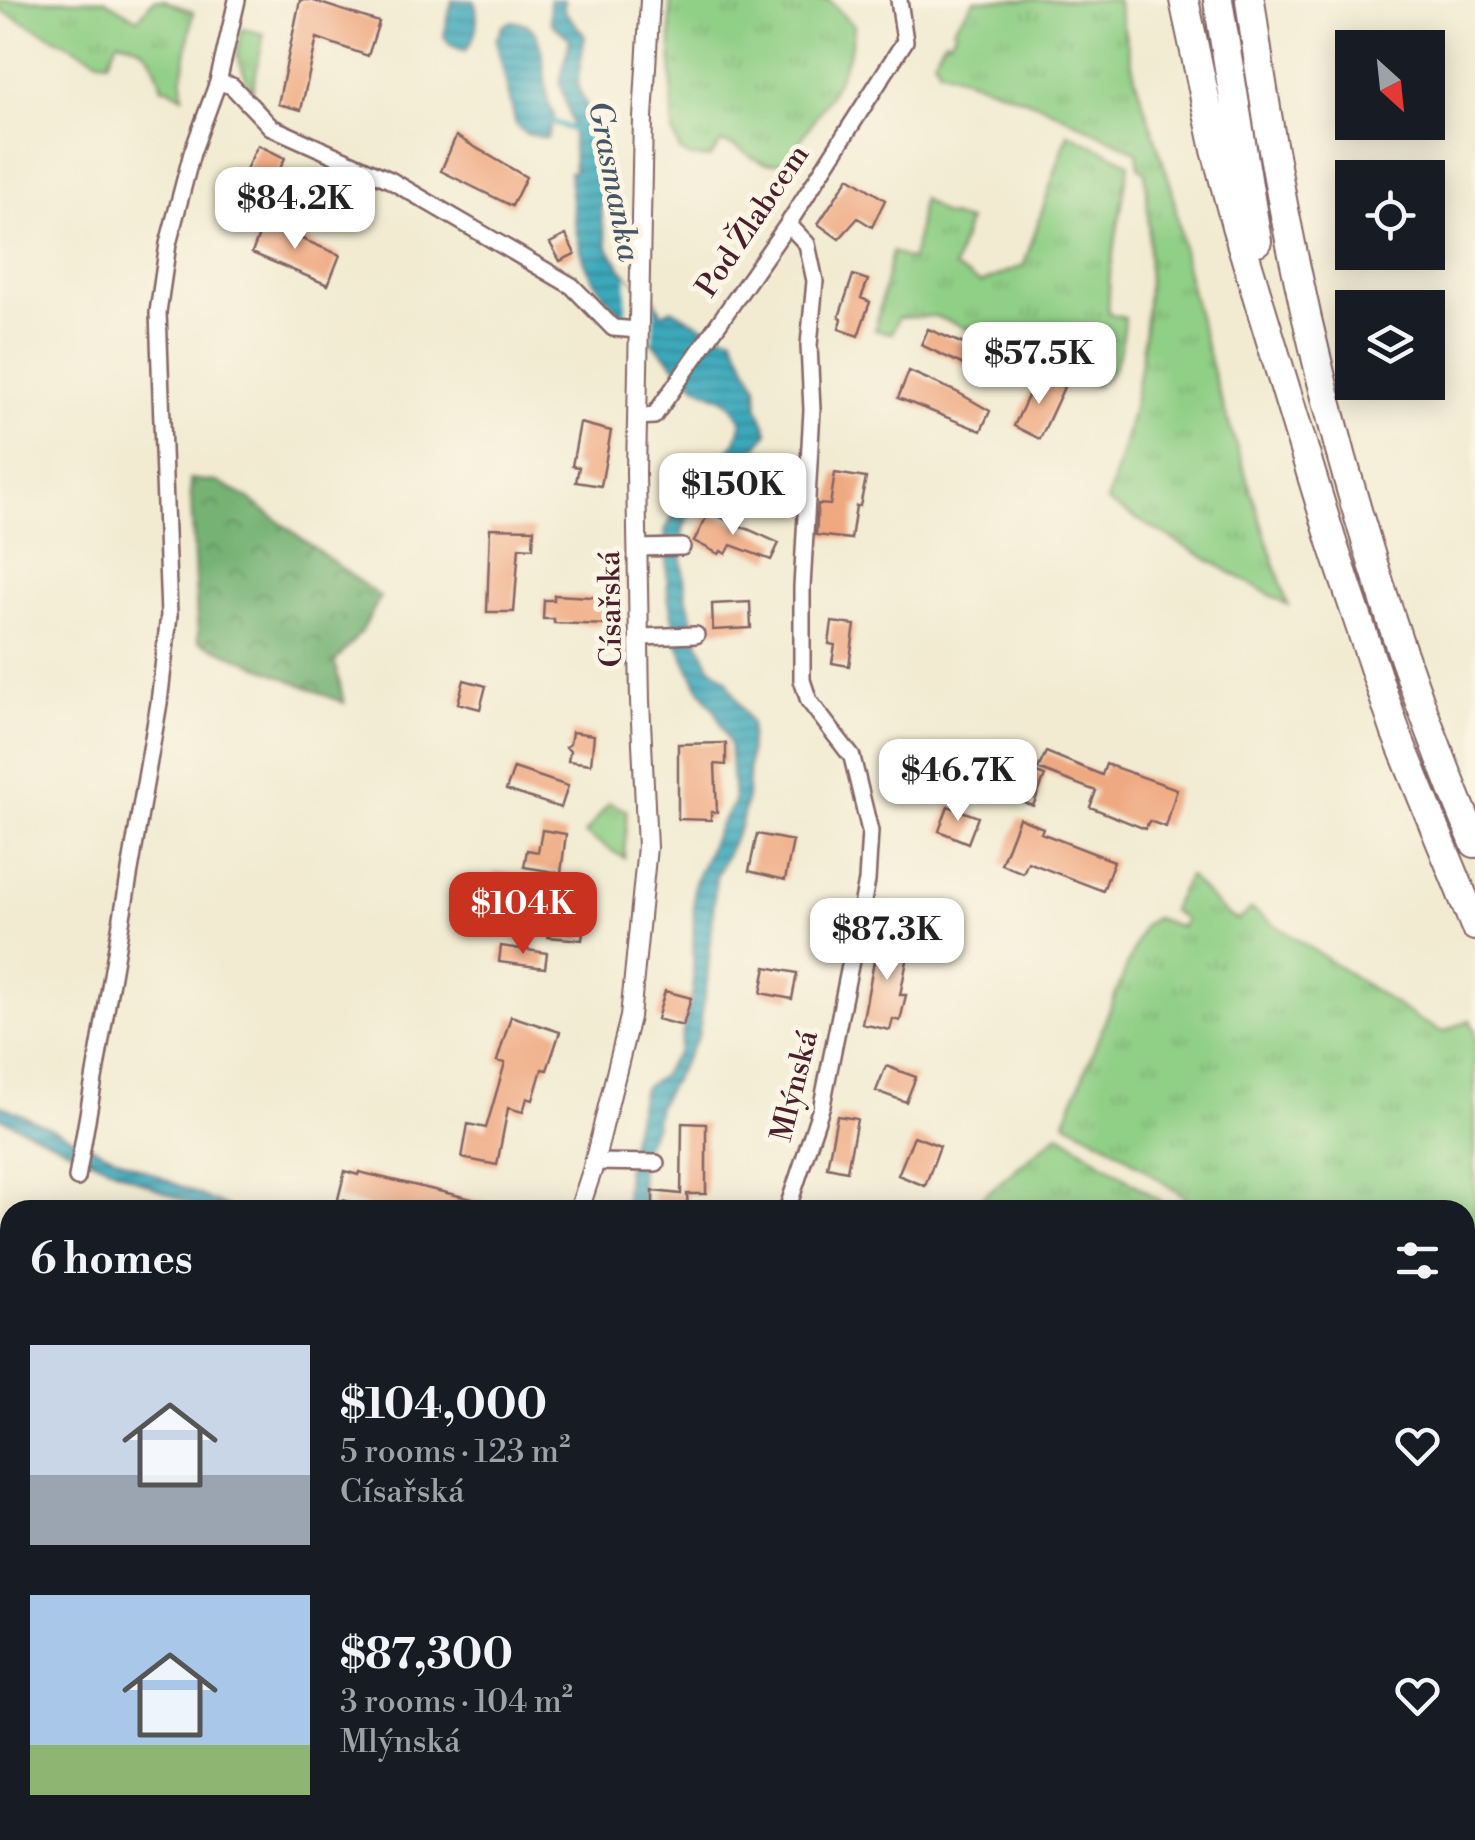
<!DOCTYPE html>
<html lang="en">
<head>
<meta charset="utf-8">
<style>
	:root { --surface:#171b24; --page:#242831; --text:#f1f3f6; --muted:#9ea1a6; --accent:#c8321e }
	body { margin:0; font-family:"Libre Bodoni",serif; background:var(--page); color:var(--text); height:100vh; display:flex; flex-direction:column; font-size:38px; white-space:nowrap }
	* { box-sizing:border-box; margin:0 }
	p { font-size:32px; color:var(--muted) }
	.icon { flex:none; width:55px; height:55px; fill:none; stroke:currentColor; stroke-width:2; stroke-linecap:round; stroke-linejoin:round }
	.map { position:relative; flex:1; overflow:hidden }
	.side { position:absolute; left:0px; top:1200px; width:1475px; height:640px; display:flex; flex-direction:column; background:var(--surface); border-radius:30px 30px 0 0; box-shadow:0 5px 25px #0003 }
	.side>* { flex:none }
	.needle { width:65px; rotate:153deg }
	.tools { position:absolute; left:1335px; top:30px; display:grid; gap:20px }
	.tools a { display:grid; place-items:center; width:110px; height:110px; border-radius:0px; background:var(--surface); box-shadow:0 5px 25px #0003; font-size:50px }
	.price { position:absolute; translate:-50% -85px; padding:0 22px; border-radius:20px; background:#fff; color:#222; font-size:32px; line-height:65px; filter:drop-shadow(0 2px 5px #0008) }
	.price::after { content:''; position:absolute; left:50%; top:60px; width:30px; height:22px; margin-left:-15px; background:inherit; clip-path:polygon(0 0,100% 0,50% 100%) }
	.price.on { background:var(--accent); color:#fff }
	ul { padding:0; list-style:none }
	li { display:flex; align-items:center; gap:30px; height:250px; padding:0 30px }
	li span { display:grid; place-items:center; flex:none; width:280px; height:200px; border-radius:0px; color:#555 }
	li>.icon { margin-inline-start:auto }
	span .icon { width:120px; height:120px; fill:#fffc; stroke-width:1 }
	li b { font-size:42px }
	h2 { display:flex; justify-content:space-between; align-items:center; height:120px; padding:0 30px; font-size:42px }
	.map>svg:first-child { display:block }
</style>
</head>
<body>
<div class="map">
<svg width="1475" height="1840" viewBox="0 0 1475 1840">
	<defs>
		<pattern id="grass-tufts" width="24" height="20" patternUnits="userSpaceOnUse" patternTransform="scale(2.5)"><rect width="24" height="20" fill="#90cf86"/><path d="M3 7l-1-3M5 7V3M7 7l1-3M15 17l-1-3M17 17v-4M19 17l1-3" fill="none" stroke="#7eb174"/></pattern>
		<pattern id="forest-crowns" width="20" height="18" patternUnits="userSpaceOnUse" patternTransform="scale(2.5)"><rect width="20" height="18" fill="#74b273"/><path d="M2 6a3 3 0 1 1 6 0M12 15a3 3 0 1 1 6 0" fill="none" stroke="#61905f"/></pattern>
		<pattern id="water-rules" width="6" height="5" patternUnits="userSpaceOnUse" patternTransform="scale(2.5)"><rect width="6" height="5" fill="#3ba9bb"/><path d="M0 2.5h6" fill="none" stroke="#348998"/></pattern>
	</defs>
	<rect width="100%" height="100%" fill="#fcf5e5"/>
	<filter id="ink" filterUnits="userSpaceOnUse"><feTurbulence type="fractalNoise" baseFrequency=".01" numOctaves="2"/><feDisplacementMap in="SourceGraphic" scale="20" xChannelSelector="R" yChannelSelector="G"/><feConvolveMatrix kernelMatrix="1 2 1 2 8 2 1 2 1" color-interpolation-filters="sRGB"/></filter>
	<filter id="wash" filterUnits="userSpaceOnUse"><feTurbulence type="fractalNoise" baseFrequency=".0048" numOctaves="4" result="noise"/><feDisplacementMap in="SourceGraphic" scale="40" xChannelSelector="R" yChannelSelector="G"/><feGaussianBlur stdDeviation="2.25" result="paint"/><feColorMatrix in="noise" values="0 0 0 0 0 0 0 0 0 0 0 0 0 0 0 0 0 1.4 0 .05"/><feComposite in="paint" operator="in"/></filter>
	<g filter="url(#wash)">
		<rect width="100%" height="100%" fill="#f2ebd2"/>
		<path fill="url(#grass-tufts)" stroke="#6d7758" stroke-width="2.5" fill-rule="evenodd" d="M0 0H105L138 19 153 0H163L193 12 182 80 183 96 169 88H162C155 60 148 45 118 40L108 61 99 60 0 10Z
			M670 0H829L854 26C853 69 811 123 788 159 756 175 749 145 721 143L710 158 691 157 680 151 673 132Z
			M975 0H1117L1136 81 1172 189 1188 278 1216 384 1288 605 1107 502C1117 467 1129 432 1135 397 1149 324 1152 244 1145 171L1139 168 1137 152 1041 105 939 69 934 59 945 39 949 41 956 31 953 28Z
			M242 29 264 34 252 92 237 55Z
			M1068 133 1129 163 1110 273 1108 314 1125 318C1121 346 1121 372 1094 386L1020 360 1010 345 935 316 898 318 892 333 875 330 892 252 911 260C919 240 918 220 922 199L942 214 968 221 954 268 981 283 1024 265ZM1024 326 1037 346 1023 354 1011 335Z
			M609 803 627 810 624 858 585 834Z
			M1188 876 1226 914 1238 920 1251 909 1419 1020 1443 1032 1470 1020 1475 1031V1279L1471 1286 1475 1282V1301L1465 1314V1210H1203L1108 1144 1065 1121 1143 926 1155 918 1181 927 1185 920 1171 910Z
			M1059 1133 1173 1210H967Z
			M1475 1560V1733L1465 1727V1577Z
			M390 1830H433L434 1840H385Z"/>
		<path fill="url(#forest-crowns)" stroke="#5f684f" stroke-width="2.5" d="M190 479 217 482 248 498 380 597 362 631 335 662 344 703 198 641Z"/>
		<path fill="url(#water-rules)" stroke="#426473" stroke-width="2.5" d="M452 0 475 1C479 19 478 36 465 51L450 45 444 36Z
			M549 0H564V10L585 36 577 85 594 122 595 170 600 171 602 220 609 250 627 276 655 299 662 314 672 309C685 317 719 336 732 336L757 386 758 408 768 432 753 452 691 511 683 529 681 552 686 595 698 641 710 666 726 679 751 724 747 797 741 824 716 877 707 982 698 1037 658 1106 654 1127 638 1159 645 1210H625L627 1158 643 1088 660 1077 678 1052 693 990 694 885 719 826 734 802 730 745 716 712 697 685 677 642 668 596 665 530 694 480 719 462 736 442 742 421C723 389 722 403 696 385 681 374 668 356 653 343 584 284 577 263 569 172H574L572 125 560 83 570 39 551 23Z
			M512 21 527 24 536 33 542 53 548 101 554 116 547 138 526 134 516 125 496 40 503 26Z
			M0 1105 233 1210H204L0 1118Z"/>
		<path fill="#f2ebd2" d="M627 276 655 299 652 342 626 319Z"/>
		<g fill="none" stroke-linecap="round" stroke-linejoin="round">
			<path stroke="#3ba9bb" stroke-width="6" d="M550 121 576 131
				M388 1834 440 1832"/>
		</g>
		<g id="blocks">
			<path fill="#efa981" d="M300 0H311L379 22 368 56 317 38 301 110 278 104Z
				M456 136 526 177 512 206 441 171Z
				M258 145 285 158 260 210 233 196Z
				M849 177 885 200 872 227 858 218 839 239 818 224Z
				M266 216 286 224 283 231 340 255 328 285 252 253Z
				M566 235 575 254 560 261 550 243Z
				M853 275 868 280 861 298 870 302 858 336 839 329 842 319 839 317Z
				M928 329 980 351 972 369 921 345Z
				M909 371 957 392 990 411 981 431 898 398Z
				M1038 375 1064 387 1040 439 1014 426Z
				M580 423 611 431 601 486 576 482 579 467 572 466Z
				M835 473 866 478 860 506H856L851 539 816 535 818 504 830 505Z
				M709 512 779 543 771 560 731 545 726 554 721 551 719 554 694 541Z
				M490 528 534 529 533 548 519 547 514 612H487Z
				M554 595 609 598 608 625 554 623V619H543L544 600H554Z
				M750 602 751 628 713 630 712 604Z
				M832 622 855 625 849 666 832 663 835 645 829 644Z
				M464 680 486 686 480 709 458 703Z
				M572 732 594 735 591 764 568 761 570 751 566 747 570 744Z
				M726 743V765L715 764 717 812H711V820L678 819V744Z
				M1046 752 1102 775 1106 764 1177 789 1166 827 1149 821 1145 829 1090 807 1096 791 1038 769Z
				M514 768 568 786 561 808 506 790Z
				M1025 769 1045 776 1033 806 1013 798Z
				M948 806 978 817 968 843 939 831Z
				M1019 818 1043 828 1041 833 1114 861 1103 891 1028 862 1023 873 1001 864Z
				M542 830 566 834 561 873 524 867 527 850 538 852Z
				M757 834 793 841 785 880 749 871Z
				M496 872 522 876 521 897 492 894Z
				M560 900 587 902 582 940 548 937 551 905 559 906Z
				M879 935 911 941 900 995H906L900 1021 893 1019 890 1030 862 1024Z
				M501 946 547 953 545 968 499 962Z
				M766 967 797 973 792 999 761 993Z
				M665 991 691 998 683 1026 657 1019Z
				M511 1016 560 1032 547 1070 542 1069 533 1100 527 1098 523 1112 508 1108 497 1165 462 1158 468 1124 486 1128 505 1063 497 1061Z
				M886 1066 916 1077 906 1102 876 1091Z
				M837 1116 857 1119 847 1171 827 1167Z
				M682 1123 706 1124V1194H687L688 1210H653V1191L681 1194Z
				M914 1136 940 1146 925 1186 898 1175Z
				M345 1171 358 1175 359 1172 493 1204 492 1210H383L338 1199Z"/>
		</g>
	</g>
	<g filter="url(#ink)">
		<use href="#blocks" fill-opacity="0" stroke="#856665" stroke-width="2.5"/>
		<g fill="none" stroke-linecap="round" stroke-linejoin="round">
			<defs>
				<path id="minor" d="M218 82 232 86 271 127 390 180 572 286 613 328 639 330
					M637 417 654 416 788 224 905 41 899 0
					M637 548 682 547
					M641 637 696 635
					M594 1162 656 1163
					M77 1178 159 703 169 615 158 312 168 244 192 153 218 82 237 0
					M787 1210 822 1105 867 881 870 831 852 757 809 701 802 680V587L812 410 809 345 815 281 807 244 788 224
					M1465 1515 1475 1497
					M0 1817 10 1821
					M39 1830 71 1840
					M456 1830 457 1840
					M1034 1830 1049 1840
					M704 1840V1830"/>
				<path id="tertiary" d="M579 1210 592 1171 630 1017 647 847 640 701 636 472 643 118 650 0
					M1465 1755 1475 1762
					M355 1840 362 1830"/>
				<path id="motorway" d="M1184 0 1216 150 1236 226 1332 542 1396 733 1475 926
					M1218 0 1257 241
					M1250 0C1288 290 1362 574 1475 843"/>
			</defs>
			<use href="#minor" stroke="#856665" stroke-width="20"/>
			<use href="#tertiary" stroke="#856665" stroke-width="22"/>
			<use href="#motorway" stroke="#856665" stroke-width="32"/>
			<use href="#minor" stroke="#fff" stroke-width="15"/>
			<use href="#tertiary" stroke="#fff" stroke-width="18"/>
			<use href="#motorway" stroke="#fff" stroke-width="28"/>
		</g>
	</g>
	<g text-anchor="middle" dominant-baseline="central" stroke-width="10" stroke-linejoin="round" paint-order="stroke">
		<g font-size="30" fill="#4a1f2b" stroke="#fcf5e5">
			<text transform="translate(753 221) rotate(-56)">Pod Žlabcem</text>
			<text transform="translate(611 609) rotate(-91)">Císařská</text>
			<text transform="translate(795 1086) rotate(-76)">Mlýnská</text>
		</g>
		<g font-size="32" font-style="italic" fill="#445665" stroke="#fcf5e5">
			<text transform="translate(614 181) rotate(79)">Grasmanka</text>
		</g>
	</g>
</svg>
<div class="tools">
<a><svg class="needle" viewBox="-14 -14 28 28"><path d="M0-13l5 13h-10z" fill="#e53935"/><path d="M0 13l5-13h-10z" fill="#9ea1a6"/></svg></a>
<a><svg class="icon" aria-label="locate" viewBox="0 0 24 24"><circle cx="12" cy="12" r="6"/><path d="M12 2v4M12 18v4M2 12h4M18 12h4"/></svg></a>
<a><svg class="icon" aria-label="layers" viewBox="0 0 24 24"><path d="M12 4l9 5-9 5-9-5zM3 14l9 5 9-5"/></svg></a>
</div>
<b class="price" style="left:295px;top:252px">$84.2K</b>
<b class="price" style="left:1039px;top:407px">$57.5K</b>
<b class="price" style="left:733px;top:538px">$150K</b>
<b class="price" style="left:958px;top:824px">$46.7K</b>
<b class="price on" style="left:523px;top:957px">$104K</b>
<b class="price" style="left:887px;top:983px">$87.3K</b>
<section class="side">
<h2>6 homes<svg class="icon" aria-label="filters" viewBox="0 0 24 24"><path d="M4 7h16M4 17h16"/><circle cx="9" cy="7" r="2"/><circle cx="15" cy="17" r="2"/></svg></h2>
<ul>
<li><span style="background:linear-gradient(#c9d6e8 65%,#9aa5b1 0)"><svg class="icon" aria-label="home" viewBox="0 0 24 24"><path d="M3 11l9-7 9 7M6 9v11h12V9"/></svg></span><div><b>$104,000</b><p>5 rooms · 123 m²</p><p>Císařská</p></div><svg class="icon" aria-label="heart" viewBox="0 0 24 24"><path d="M12 20l-8-8c-3-5 5-10 8-4 3-6 11-1 8 4z"/></svg></li>
<li><span style="background:linear-gradient(#a9c7e8 75%,#8fb573 0)"><svg class="icon" aria-label="home" viewBox="0 0 24 24"><path d="M3 11l9-7 9 7M6 9v11h12V9"/></svg></span><div><b>$87,300</b><p>3 rooms · 104 m²</p><p>Mlýnská</p></div><svg class="icon" aria-label="heart" viewBox="0 0 24 24"><path d="M12 20l-8-8c-3-5 5-10 8-4 3-6 11-1 8 4z"/></svg></li>
</ul>
</section>
</div>
</body>
</html>
